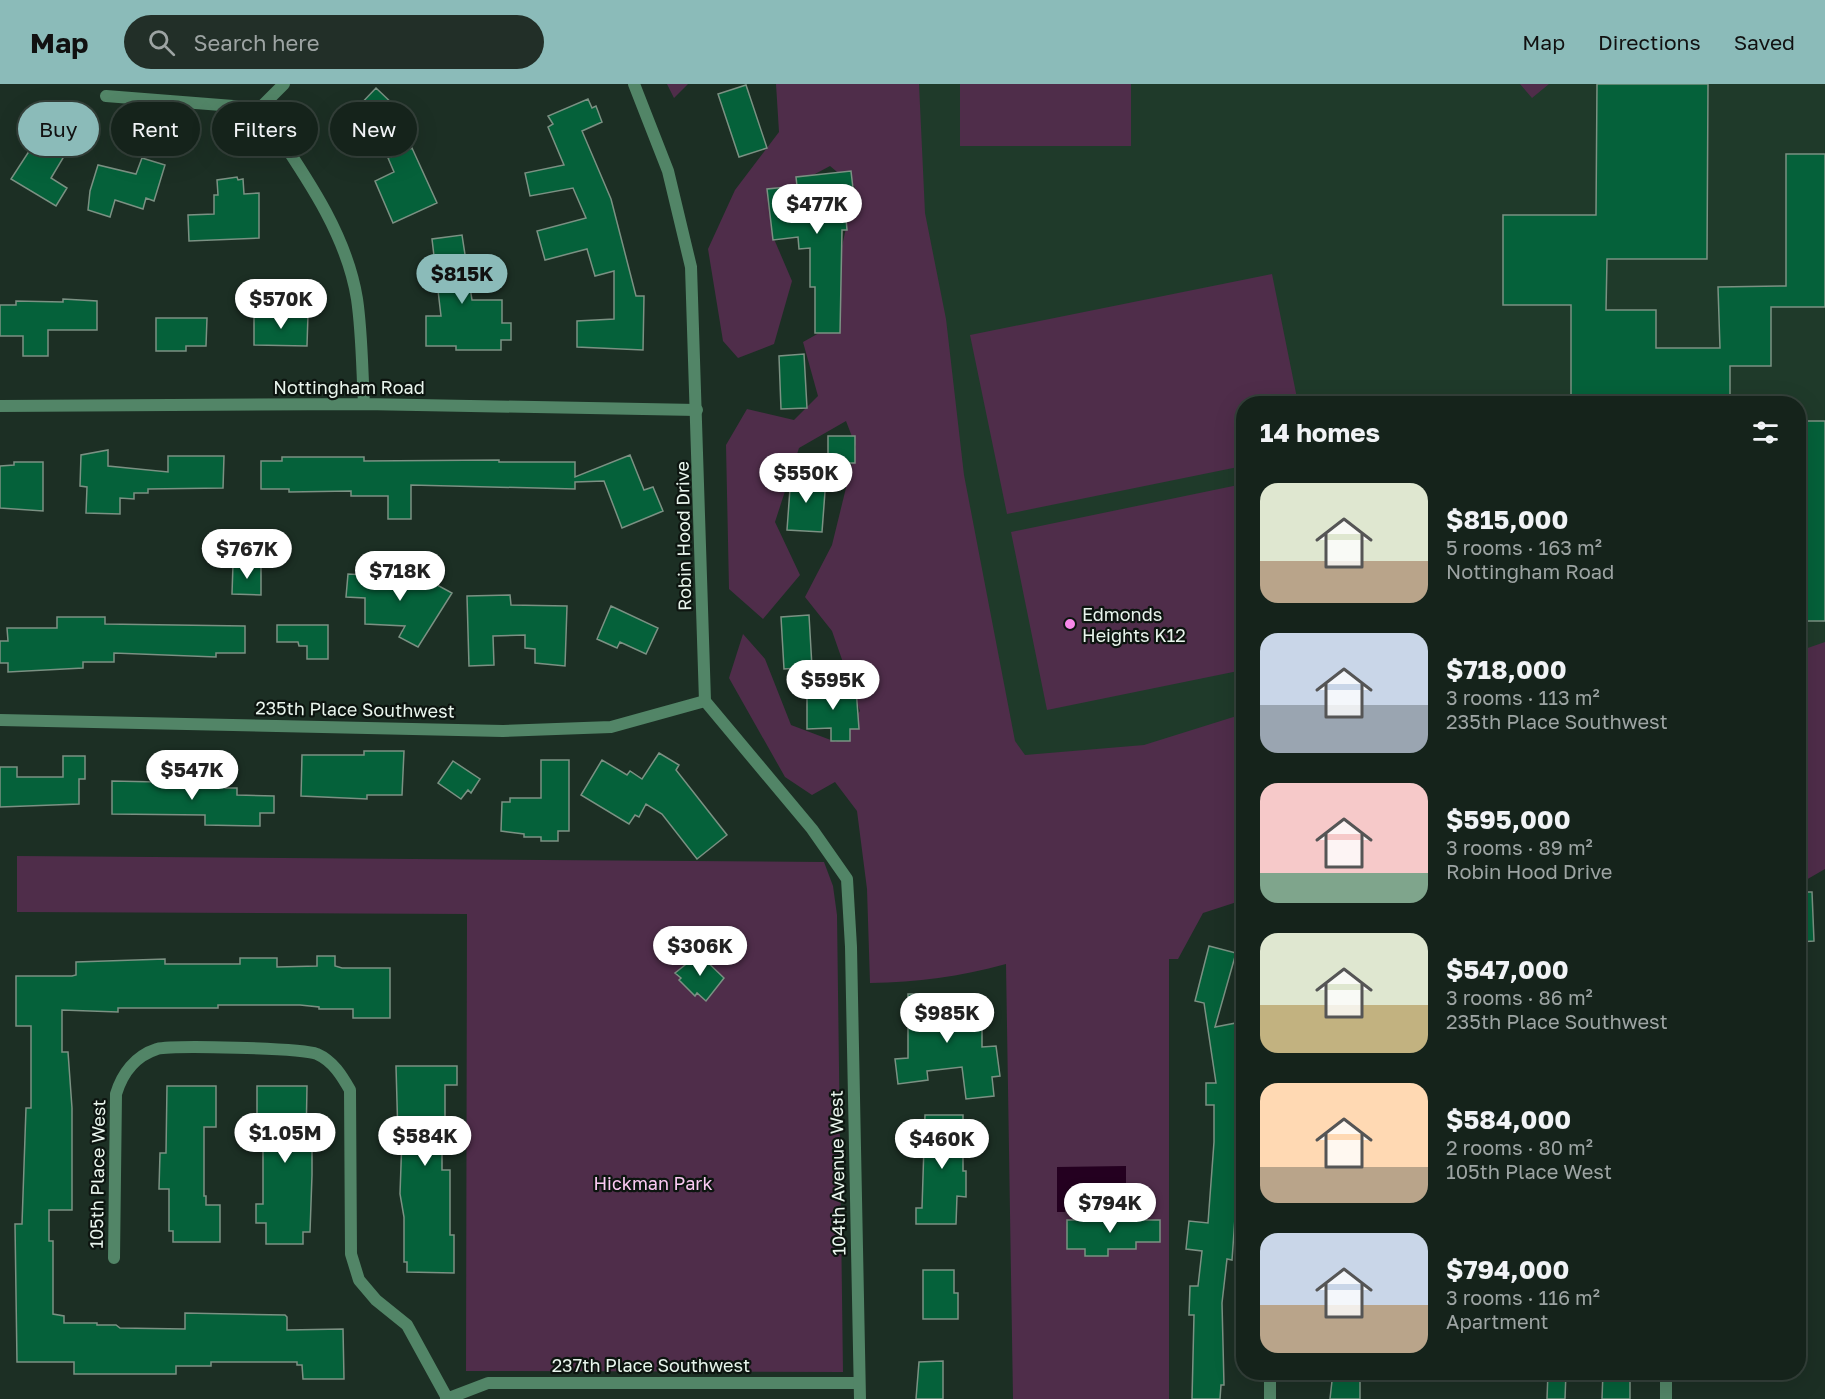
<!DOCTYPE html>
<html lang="en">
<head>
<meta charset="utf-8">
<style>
	:root { --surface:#15231b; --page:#222f28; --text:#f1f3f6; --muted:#9da4a3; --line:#34403a; --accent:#8bbbb9 }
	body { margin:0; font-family:"Golos Text",sans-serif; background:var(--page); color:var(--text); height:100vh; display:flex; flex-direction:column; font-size:22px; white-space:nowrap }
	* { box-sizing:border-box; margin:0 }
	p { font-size:20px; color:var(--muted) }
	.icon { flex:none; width:33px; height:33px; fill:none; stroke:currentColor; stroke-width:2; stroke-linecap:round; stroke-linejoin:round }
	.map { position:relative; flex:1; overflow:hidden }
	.drawer { position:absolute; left:1236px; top:312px; width:570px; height:984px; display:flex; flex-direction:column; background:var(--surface); border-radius:24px; box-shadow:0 6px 24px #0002,0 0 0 2px var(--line) }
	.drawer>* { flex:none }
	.banner { position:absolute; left:18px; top:18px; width:570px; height:54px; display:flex; gap:12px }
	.price { position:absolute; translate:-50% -51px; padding:0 14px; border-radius:21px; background:#fff; color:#222; font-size:20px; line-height:39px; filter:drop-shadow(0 2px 3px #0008) }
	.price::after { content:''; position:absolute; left:50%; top:36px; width:18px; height:14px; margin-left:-9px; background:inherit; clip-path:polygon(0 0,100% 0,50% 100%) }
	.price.on { background:var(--accent); color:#111 }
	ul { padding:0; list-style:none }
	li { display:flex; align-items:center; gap:18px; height:150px; padding:0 24px }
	li span { display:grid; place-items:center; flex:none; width:168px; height:120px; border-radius:18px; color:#555 }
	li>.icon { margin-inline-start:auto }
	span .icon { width:72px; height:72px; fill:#fffc; stroke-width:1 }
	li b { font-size:26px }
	h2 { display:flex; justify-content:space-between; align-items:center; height:72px; padding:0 24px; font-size:26px }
	.pill { padding:0 21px; border-radius:27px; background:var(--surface); box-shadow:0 6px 24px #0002,0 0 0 2px var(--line); font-size:21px; line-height:54px }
	.pill.on { background:var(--accent); color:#111 }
	header { display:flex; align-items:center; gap:36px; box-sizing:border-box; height:84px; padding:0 30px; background:var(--accent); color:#111 }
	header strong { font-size:28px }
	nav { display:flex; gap:33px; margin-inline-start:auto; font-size:21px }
	.search { width:420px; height:54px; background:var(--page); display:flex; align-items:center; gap:15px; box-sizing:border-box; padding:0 21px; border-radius:33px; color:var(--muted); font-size:22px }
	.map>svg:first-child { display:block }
</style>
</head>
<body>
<header>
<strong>Map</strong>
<div class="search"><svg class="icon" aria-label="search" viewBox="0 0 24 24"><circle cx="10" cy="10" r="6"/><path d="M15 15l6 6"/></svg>Search here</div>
<nav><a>Map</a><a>Directions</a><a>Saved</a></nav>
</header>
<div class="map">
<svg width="1825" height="1315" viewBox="0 0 1825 1315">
	<rect width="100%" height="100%" fill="#1c2f24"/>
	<path fill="#1f3a2a" d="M906 0H1825V774H1799L1798 320H1244L1243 766 892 761Z"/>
	<path fill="#4f2d4a" d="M667 0H688L674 14Z
		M776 0H919L925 129 946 235 964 391 1015 657 1025 671 1144 661 1243 630V816L1203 829 1178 875H1169V1315H1013L1006 880C959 893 918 898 870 899L867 805 857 727 835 698 812 711 785 693 729 594 743 550 765 575 791 641 836 658 860 627 832 547 805 513 832 461 856 363 846 337 799 364 775 438 800 491 763 535 729 505 726 361 747 325 794 336 818 312 803 258 837 239 839 176 855 103 830 82 787 105 774 155 792 197 774 260 738 274 723 257 708 165 735 106 779 48Z
		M960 0H1131V62H960Z
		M1520 0H1549L1532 14Z
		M1272 190 1298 319 1244 320 1243 382 1007 430 970 251Z
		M1243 400V586L1047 626 1011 448Z
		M1825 558V785L1799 800V567Z
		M17 772 824 778 833 802 837 831 843 1288 466 1287 467 830 17 828Z"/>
	<path fill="#240020" d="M1126 1082V1123L1065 1124V1128H1057V1083Z"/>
	<path fill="#05613a" stroke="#7b9183" stroke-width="1.5" d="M1597 0H1708L1707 175H1607L1606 226H1656V264H1720L1718 203 1786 202V70H1825V223H1771V282H1730V320H1571V221H1503V131H1596Z
		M746 1 767 64 739 73 718 10Z
		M376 4 397 24 355 66 335 47Z
		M588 15 592 24 596 22 602 38 582 47 611 115 636 212H644L643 266 577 263V237L614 235V187L595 192 587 165 545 176 537 147 586 134 573 104 530 112 525 89 564 81 548 43 553 40 548 32Z
		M50 35 70 47 59 64 66 69 51 94 67 104 56 122 11 95Z
		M412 64 437 119 393 139 375 97 394 88 388 74Z
		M142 74 165 81 154 117 146 114 143 125 115 116 110 133 88 126 90 107 98 81 136 90Z
		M851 87 855 122 845 123 847 146H842L840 249H815V203H810V164L799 165 798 153 773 156 767 105 797 102 796 93Z
		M237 93 238 96 243 95 244 110 259 109V154L189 157 188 131 214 130V111H218L217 96Z
		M462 151 472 216H502V239H511V256H501V266H456V262H426V232H441L432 155Z
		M63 215 97 217V246H48V272H23V252H0V221H16V217L63 218Z
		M254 230H308L307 262 254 261Z
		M156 234H207L206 262H186V267H156Z
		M804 270 807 324 781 325 779 272Z
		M1798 337H1825V537H1798Z
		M828 352H855V379H828Z
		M108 366V382L168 388V372H224L223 404 148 405V409H134V415L120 414V430L86 429 87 403 80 402 81 371Z
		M630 371 644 406 653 403 663 427 622 444 604 397 575 398V405L411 401V435H388V412H351V407L289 408V405H261V377H282V373H364V377L499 376V378H575V393Z
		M14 378H43V427L0 424V382L14 381Z
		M791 391 826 394 822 448 787 446Z
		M233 480 261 481V511L232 510Z
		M404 483 452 509 418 563 399 553 405 542 365 540V514L346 513 348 490 404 493Z
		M510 511 511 521 567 522 565 582 535 579V565L525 564V551L493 552 494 581 469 582 467 512Z
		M611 522 658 544 646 570 620 558 617 564 597 555Z
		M809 531 812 583 784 585 781 533Z
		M57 533H105V540L245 542V569H216V573L114 569V578H83V584L8 588V579H0V557H8L7 544H57Z
		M277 541H328V575H307V562H299L298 558H277Z
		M807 604H856L859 645H850V657H831V644L807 645Z
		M364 667H404L402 711H367V715L301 712 302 671H364Z
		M659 669 679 681 676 686 727 751 697 775 662 730 646 720 639 733 635 731 629 740 581 711 602 676 627 691 630 687 642 695Z
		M63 672H85V695H79V720L0 723V683H17V693H63Z
		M541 676H569V747H558V757H541V753H524V750L501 747 502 718H510V714H541Z
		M453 677 480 695 471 709 468 706 461 715 438 699Z
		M206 688 225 689V704H237V711L274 712V729H260V742L205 741V731L112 730V697L158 698V701L196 702 197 691H206Z
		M1798 808H1812L1814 857 1798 858Z
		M1209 862 1236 869 1215 943 1236 939 1242 986 1244 1094 1240 1107 1237 1106 1232 1176 1227 1175 1222 1219 1224 1301H1221L1220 1315H1192L1194 1231H1189L1190 1202H1198L1202 1167 1186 1165 1189 1137 1208 1139 1214 1058V1021H1206V999H1216L1204 919 1195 917Z
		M699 870 724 894 706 917 697 909 695 912 679 896 681 894 675 889Z
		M317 872H335V882L342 884H390V934H353V925H319V923L300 921H218V924H118V928L62 926V968H68L72 1024V1126H49V1157H53V1230L64 1232V1239H97V1241H116L120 1244 185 1245V1229L285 1231 287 1233V1246L343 1245 344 1295H303L302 1281H297V1278H211V1282H176V1290H74V1278H17L15 1140H22L26 1024H31V942H16V892H72L76 891V878L165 875V880H240V874H277V883L317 882Z
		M908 910H969V938H982V963L996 962 1000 992 992 993 994 1012 966 1015 962 983 927 987 928 996 898 1000 895 975 908 974Z
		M396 982H457V1001H445V1037H452V1056H442V1086H450V1151H454V1189L407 1188V1178H404V1133L400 1110 402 1053H398Z
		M167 1002H216V1043H204V1112H206V1121H220V1158H173V1147H169V1105H159L160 1069H166Z
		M257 1002H307L306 1058 312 1059V1091L310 1148H303V1160H266V1139H256V1120H263V1043H257Z
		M925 1031H963V1087H966V1113L957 1112 956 1140H916V1124H922Z
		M1084 1133H1108V1136H1160V1158H1136V1165H1108V1172H1085V1165H1067V1136H1084Z
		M923 1186H954V1209H958V1235H923Z
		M943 1277V1315H916L919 1278Z
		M1333 1288H1360V1315H1330Z
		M1548 1288H1566L1565 1315H1547Z
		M1603 1288H1630V1315H1602Z"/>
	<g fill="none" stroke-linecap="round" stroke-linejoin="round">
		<path stroke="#528567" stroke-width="12" d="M106 12 260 24C298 82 346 145 357 215 362 249 362 285 364 320
			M260 24 284 0
			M0 322 364 320 697 326
			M0 636 503 647 611 643 705 617
			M114 1174 116 1010C122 990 135 972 157 965 173 961 301 964 317 970 333 977 342 992 350 1006L351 1170 359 1196 376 1216 407 1241 447 1314
			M1270 1288V1315
			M1666 1288V1315
			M446 1315 488 1299H859"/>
		<path stroke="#528567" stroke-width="12" d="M634 0 668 87 691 183 705 617 812 745 847 795 851 863 860 1315"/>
	</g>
	<circle fill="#f888e9" stroke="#0d1510" stroke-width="2" cx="1070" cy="540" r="6"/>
	<g text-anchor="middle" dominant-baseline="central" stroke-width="4.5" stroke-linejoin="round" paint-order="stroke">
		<g font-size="18" fill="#e9f5ed" stroke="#0d1510">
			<text x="349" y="303">Nottingham Road</text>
			<text transform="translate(683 452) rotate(-91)">Robin Hood Drive</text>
			<text transform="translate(355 625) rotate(1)">235th Place Southwest</text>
			<text transform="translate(837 1089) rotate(-91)">104th Avenue West</text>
			<text transform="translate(97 1090) rotate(-89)">105th Place West</text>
			<text x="651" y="1281">237th Place Southwest</text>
		</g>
		<g font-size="18" fill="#e9f5ed" stroke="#0d1510" text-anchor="start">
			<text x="1082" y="530">Edmonds<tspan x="1082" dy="21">Heights K12</tspan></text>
		</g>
		<g font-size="18" fill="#fbc9f2" stroke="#0d1510">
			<text x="653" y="1099">Hickman Park</text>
		</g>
	</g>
</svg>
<b class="price" style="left:817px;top:151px">$477K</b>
<b class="price on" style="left:462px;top:221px">$815K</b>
<b class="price" style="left:281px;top:246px">$570K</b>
<b class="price" style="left:806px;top:420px">$550K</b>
<b class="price" style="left:247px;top:496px">$767K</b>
<b class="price" style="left:400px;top:518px">$718K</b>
<b class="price" style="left:833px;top:627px">$595K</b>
<b class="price" style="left:192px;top:717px">$547K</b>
<b class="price" style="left:700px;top:893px">$306K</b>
<b class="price" style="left:947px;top:960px">$985K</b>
<b class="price" style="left:285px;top:1080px">$1.05M</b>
<b class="price" style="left:425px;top:1083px">$584K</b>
<b class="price" style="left:942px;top:1086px">$460K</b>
<b class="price" style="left:1110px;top:1150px">$794K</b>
<div class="banner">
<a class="pill on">Buy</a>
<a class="pill">Rent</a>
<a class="pill">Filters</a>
<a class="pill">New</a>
</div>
<section class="drawer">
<h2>14 homes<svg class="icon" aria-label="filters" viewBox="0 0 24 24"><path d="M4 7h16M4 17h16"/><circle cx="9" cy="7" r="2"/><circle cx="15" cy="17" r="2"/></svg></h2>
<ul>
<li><span style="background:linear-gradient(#dfe7d0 65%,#b9a48a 0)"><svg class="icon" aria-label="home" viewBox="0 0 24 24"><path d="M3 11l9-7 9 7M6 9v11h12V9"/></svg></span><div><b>$815,000</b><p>5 rooms · 163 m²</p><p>Nottingham Road</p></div></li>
<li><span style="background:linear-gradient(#c9d6e8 60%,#9aa5b1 0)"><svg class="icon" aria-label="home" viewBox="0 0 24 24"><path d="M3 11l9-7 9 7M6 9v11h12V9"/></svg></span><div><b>$718,000</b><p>3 rooms · 113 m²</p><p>235th Place Southwest</p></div></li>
<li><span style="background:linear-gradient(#f6c9c9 75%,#7fa58c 0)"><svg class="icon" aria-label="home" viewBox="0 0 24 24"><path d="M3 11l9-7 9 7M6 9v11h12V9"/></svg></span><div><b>$595,000</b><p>3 rooms · 89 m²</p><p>Robin Hood Drive</p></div></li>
<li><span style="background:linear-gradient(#dfe7d0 60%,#c2b280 0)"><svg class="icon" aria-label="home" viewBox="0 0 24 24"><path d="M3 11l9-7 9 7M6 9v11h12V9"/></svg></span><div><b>$547,000</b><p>3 rooms · 86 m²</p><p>235th Place Southwest</p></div></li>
<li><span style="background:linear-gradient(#ffd9b3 70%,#b9a48a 0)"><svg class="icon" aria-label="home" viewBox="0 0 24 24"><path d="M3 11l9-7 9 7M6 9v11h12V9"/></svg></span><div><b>$584,000</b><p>2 rooms · 80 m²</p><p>105th Place West</p></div></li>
<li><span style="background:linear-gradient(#c9d6e8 60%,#b9a48a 0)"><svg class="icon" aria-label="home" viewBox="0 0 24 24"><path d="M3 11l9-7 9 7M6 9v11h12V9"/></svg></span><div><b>$794,000</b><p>3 rooms · 116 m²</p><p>Apartment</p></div></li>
</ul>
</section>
</div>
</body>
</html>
